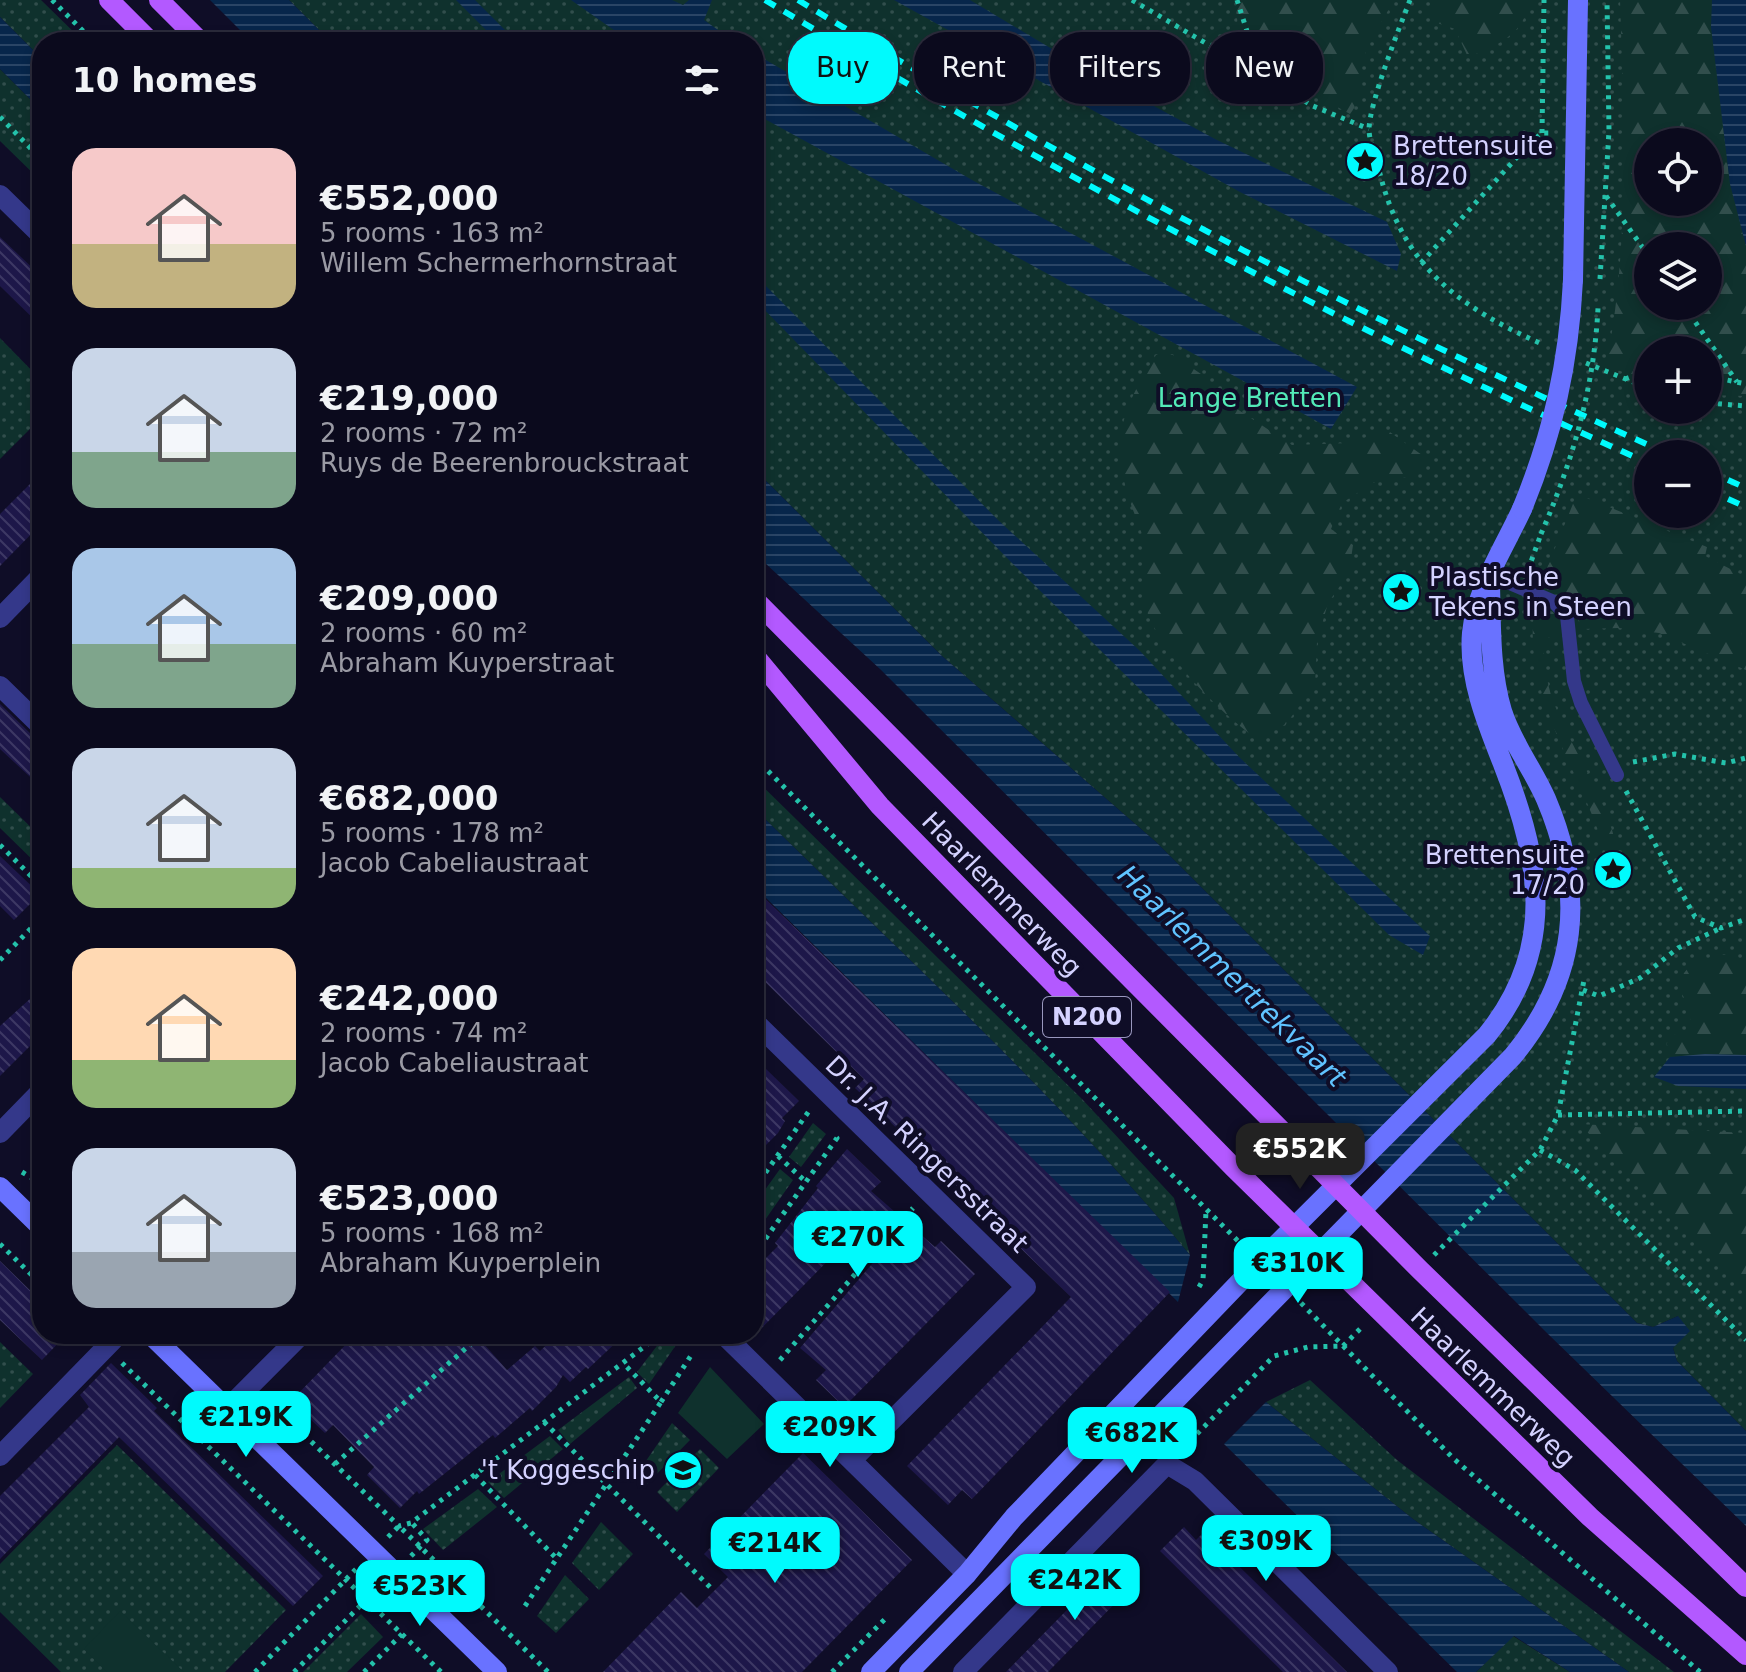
<!DOCTYPE html>
<html lang="en">
<head>
<meta charset="utf-8">
<style>
	:root { --surface:#0b0a1d; --page:#19182a; --text:#f1f3f6; --muted:#9a9aa4; --line:#2b2b3b; --accent:#00fafd }
	body { margin:0; font-family:"DejaVu Sans",sans-serif; background:var(--page); color:var(--text); height:100vh; display:flex; flex-direction:column; font-size:30px; white-space:nowrap }
	* { box-sizing:border-box; margin:0 }
	p { font-size:26px; color:var(--muted) }
	.icon { flex:none; width:44px; height:44px; fill:none; stroke:currentColor; stroke-width:2; stroke-linecap:round; stroke-linejoin:round }
	.map { position:relative; flex:1; overflow:hidden }
	.details { position:absolute; left:32px; top:32px; width:732px; height:1312px; display:flex; flex-direction:column; background:var(--surface); border-radius:32px; box-shadow:0 4px 12px #0003,0 0 0 2px var(--line) }
	.details>* { flex:none }
	.guide { position:absolute; left:788px; top:32px; width:760px; height:72px; display:flex; gap:16px }
	.tools { position:absolute; left:1634px; top:128px; display:grid; gap:16px }
	.tools a { display:grid; place-items:center; width:88px; height:88px; border-radius:50%; background:var(--surface); box-shadow:0 4px 12px #0003,0 0 0 2px var(--line); font-size:40px }
	.price { position:absolute; translate:-50% -68px; padding:0 18px; border-radius:16px; background:var(--accent); color:#111; font-size:26px; line-height:52px; filter:drop-shadow(0 2px 4px #0008) }
	.price::after { content:''; position:absolute; left:50%; top:48px; width:24px; height:18px; margin-left:-12px; background:inherit; clip-path:polygon(0 0,100% 0,50% 100%) }
	.price.selected { background:#222; color:#fff }
	ul { padding:0; list-style:none }
	li { display:flex; align-items:center; gap:24px; height:200px; padding:0 40px }
	li span { display:grid; place-items:center; flex:none; width:224px; height:160px; border-radius:24px; color:#555 }
	li>.icon { margin-inline-start:auto }
	span .icon { width:96px; height:96px; fill:#fffc; stroke-width:1 }
	li b { font-size:34px }
	h2 { display:flex; justify-content:space-between; align-items:center; height:96px; padding:0 40px; font-size:34px }
	.chip { padding:0 28px; border-radius:32px; background:var(--surface); box-shadow:0 4px 12px #0003,0 0 0 2px var(--line); font-size:28px; line-height:72px }
	.chip.selected { background:var(--accent); color:#111 }
	.map>svg:first-child { display:block }
</style>
</head>
<body>
<div class="map">
<svg width="1746" height="1672" viewBox="0 0 1746 1672">
	<defs>
		<pattern id="grass-dots" width="8" height="8" patternUnits="userSpaceOnUse" patternTransform="scale(2)"><rect width="8" height="8" fill="#0f312d"/><path d="M2 2h.1M6 6h.1" fill="none" stroke="#314e4c" stroke-width="1.8" stroke-linecap="round"/></pattern>
		<pattern id="forest-firs" width="22" height="20" patternUnits="userSpaceOnUse" patternTransform="scale(2)"><rect width="22" height="20" fill="#0f312d"/><path d="M5 1l3.5 6h-7zM16 11l3.5 6h-7z" fill="#314e4c"/></pattern>
		<pattern id="water-rules" width="6" height="5" patternUnits="userSpaceOnUse" patternTransform="scale(2)"><rect width="6" height="5" fill="#07264b"/><path d="M0 2.5h6" fill="none" stroke="#2a4566"/></pattern>
		<pattern id="building-back-hatch" width="6" height="6" patternUnits="userSpaceOnUse" patternTransform="scale(2)"><rect width="6" height="6" fill="#1d1749"/><path d="M-1 5l2 2M0 0l6 6M5-1l2 2" fill="none" stroke="#3d3864"/></pattern>
	</defs>
	<rect width="100%" height="100%" fill="#0f0d27"/>
	<path fill="url(#grass-dots)" fill-rule="evenodd" d="M0 0H41L84 42H42V59L0 17Z
		M289 0H1746V1431L1677 1361 1673 1348 1680 1338 1678 1316 1653 1327 1637 1323 1156 842 942 656 754 469V42H331ZM1648 142H1708V202H1648ZM1648 246H1708V306H1648ZM1648 350H1708V410H1648ZM1648 454H1708V514H1648Z
		M0 69 42 111V182L0 141Z
		M0 338 42 381V417L0 459Z
		M754 778 1082 1099 1174 1198 1190 1255C1057 1095 902 954 754 808Z
		M0 797 42 838V869L0 828Z
		M813 1123 826 1134 801 1167 789 1157Z
		M780 1169 793 1180 760 1227 754 1222V1205Z
		M666 1334 683 1335 649 1384 637 1372Z
		M0 1342 33 1374 0 1408Z
		M629 1377 637 1388 570 1444 558 1430Z
		M1310 1380 1397 1460 1674 1672H1629L1413 1519 1266 1402Z
		M672 1423 690 1440 647 1484 637 1474Z
		M550 1436 563 1449 504 1498 488 1482Z
		M117 1445 286 1610 225 1672H61L0 1612V1564Z
		M700 1449 719 1468 677 1512 657 1492Z
		M478 1489 497 1507 443 1550 423 1529Z
		M601 1522 633 1554 599 1590 572 1563Z
		M565 1575 589 1599 556 1633 537 1616Z
		M361 1614 383 1637 347 1672H303Z
		M1513 1636 1570 1672H1476Z"/>
	<path fill="url(#forest-firs)" fill-rule="evenodd" d="M1235 0H1394C1383 21 1367 41 1362 65 1359 82 1362 100 1350 114L1241 54Z
		M1430 0H1528C1528 33 1494 47 1468 57L1455 29 1431 21Z
		M1620 0H1712L1711 27 1730 184 1746 246V396L1708 395V350H1648V381L1606 366C1630 246 1624 122 1620 0ZM1648 142H1708V202H1648ZM1648 246H1708V306H1648Z
		M1156 355H1173L1201 374 1231 405 1292 445 1350 443 1387 430 1429 460 1414 476 1373 483 1342 503 1331 529 1353 545 1349 573 1328 603 1317 642 1315 685 1286 724 1257 739C1220 713 1157 650 1145 605 1140 583 1147 561 1143 538 1139 522 1131 508 1127 492 1111 434 1125 405 1156 355Z
		M1577 494 1707 547 1705 556 1746 577V618L1741 633 1746 645V670L1659 633 1619 628 1583 629 1567 597 1540 585Z
		M1535 606 1553 612 1562 633 1542 640C1544 660 1546 681 1553 701 1573 753 1609 800 1618 855H1606C1583 772 1520 696 1535 606Z
		M1734 954 1746 964V1055L1677 1057 1666 1044 1673 1035 1688 1029C1696 1002 1683 1005 1681 988 1678 961 1715 955 1734 954Z
		M1579 1124 1746 1133V1281L1742 1284Z"/>
	<path fill="#0f312d" d="M710 1367 764 1424 727 1459 678 1413Z
		M120 1611 184 1672H107L84 1649Z"/>
	<path fill="url(#water-rules)" d="M210 0H289L331 42H252Z
		M456 0H475L517 42H498Z
		M571 0H672L683 5 689 0H712L704 20 735 42H631Z
		M894 0H970L1089 71 1215 139 1387 222 1401 254 1397 271 1240 192Z
		M1712 0H1746V246L1730 184 1711 27Z
		M0 17 42 59V111L0 69Z
		M754 53 972 180 1357 387 1331 429 754 113Z
		M754 274 998 520 1140 651 1239 757 1430 936 1423 955 1389 935 1010 561 754 299Z
		M754 469 942 656 1156 842 1637 1323 1653 1327 1678 1316 1690 1331 1673 1348 1677 1361 1746 1431V1526L1547 1333 880 669 754 553Z
		M754 808C902 954 1057 1095 1190 1255L1178 1302 764 896 754 904Z
		M1705 1054 1746 1055V1089L1678 1086 1654 1077 1670 1057Z
		M1266 1402 1413 1519 1629 1672H1570L1514 1636 1476 1672H1457L1224 1444Z"/>
	<path fill="url(#building-back-hatch)" d="M0 237 42 277V327L0 286Z
		M30 484 42 497V523L0 566V514Z
		M0 704 33 736 42 740V788L0 749Z
		M0 856 40 894 14 920 0 906Z
		M754 888 1170 1292 972 1499 962 1490 948 1505 907 1466 1071 1297 855 1088 864 1079 754 971Z
		M42 988V1034L0 1076V1026Z
		M765 1068 799 1101 782 1118 785 1121 778 1133 754 1157V1080Z
		M847 1149 881 1182 871 1191 935 1247 941 1241 975 1274 844 1407 816 1380 826 1370 800 1348 883 1251 859 1229 754 1336V1270L778 1246 775 1243 818 1188 816 1186Z
		M0 1261 42 1302V1334H67L42 1360 0 1320Z
		M356 1334H475L507 1370 535 1346 540 1351 558 1334H625L588 1369 586 1367 570 1382 563 1375 556 1387 532 1411 530 1408 495 1438 493 1435 419 1494 417 1491 400 1508 367 1475 374 1467 333 1425 325 1433 291 1401Z
		M111 1363 157 1408 154 1411 323 1576 293 1606 119 1437 0 1559V1496L89 1407 80 1395Z
		M803 1453 912 1560 802 1672H603L681 1592 697 1608 728 1577 704 1554Z
		M1184 1527 1196 1540 1204 1532 1347 1672H1283L1160 1551Z
		M1114 1562 1135 1583 1087 1632 1048 1672H1006Z"/>
	<g fill="none" stroke-linecap="round" stroke-linejoin="round">
		<path stroke="#24c2ab" stroke-width="5" stroke-dasharray="4 6" stroke-linecap="butt" d="M52 0 94 42
			M1132 0 1313 106 1369 129
			M1237 0 1261 75
			M1410 0C1399 29 1370 101 1369 129 1369 141 1376 158 1379 170 1402 266 1458 307 1544 345
			M0 117 42 160
			M1542 133 1544 0
			M1606 196 1648 255
			M1421 263 1529 144 1542 133H1552
			M1600 279 1609 131 1607 0
			M1684 306 1737 382
			M1586 363 1648 388
			M1708 376 1746 384
			M1625 379 1648 371
			M1708 403 1746 406
			M1528 570 1541 534
			M754 757 1243 1246
			M1633 762 1675 754 1726 763 1746 758
			M1626 791 1695 917 1721 928 1746 919
			M0 845 42 887
			M0 960 42 917
			M1583 990 1599 996 1640 978 1678 948 1721 928
			M1558 1115 1746 1111
			M1540 1150 1575 1170 1746 1340
			M778 1156 806 1182
			M22 1172 42 1184
			M754 1189 809 1111 812 1113
			M754 1233 763 1241
			M0 1244 42 1285
			M754 1255 837 1138 834 1135
			M1434 1255 1540 1150 1558 1115 1584 980
			M1199 1287 1203 1280 1206 1210
			M1301 1303 1454 1459 1700 1672
			M1343 1346 1362 1327
			M780 1360 913 1208
			M122 1363 441 1672
			M268 1400 399 1526 411 1523 661 1334
			M661 1402 692 1354
			M544 1422 714 1591
			M199 1437 212 1424
			M1183 1448 1274 1356 1308 1347 1342 1346
			M335 1464 482 1334
			M475 1475 556 1558
			M388 1537 399 1526 548 1672
			M411 1556 427 1540 412 1523
			M525 1606 661 1402 623 1363
			M255 1672 358 1567
			M294 1672 378 1588
			M364 1672 402 1634
			M832 1672 885 1619"/>
		<path stroke="#34388a" stroke-width="14" d="M1491 575 1554 602 1567 616 1574 681 1581 703 1617 775"/>
		<path stroke="#34388a" stroke-width="20" d="M0 195 42 236
			M0 618 42 575
			M0 686 42 727
			M754 1021 1026 1287 852 1460
			M0 1133 42 1090
			M723 1334 967 1574
			M227 1409 302 1334
			M0 1456 119 1334
			M963 1672 1167 1464 1195 1481 1388 1672"/>
		<path stroke="#6972ff" stroke-width="20" d="M1573 280 1578 0
			M0 1187 42 1228
			M150 1334 497 1672
			M871 1672 967 1574 1014 1517 1259 1262 1487 1035C1557 949 1541 860 1503 764 1487 724 1468 677 1472 633 1476 590 1504 548 1522 509
			M909 1672 1513 1056C1578 977 1586 893 1546 799 1533 769 1512 743 1502 711 1490 671 1491 626 1490 584"/>
		<path stroke="#b359ff" stroke-width="20" d="M109 0 151 42
			M159 0 201 42
			M754 599 1420 1270 1746 1587
			M754 655 880 806 1234 1168 1590 1517 1746 1655"/>
		<path stroke="#00fafd" stroke-width="6" stroke-dasharray="12 10" stroke-linecap="butt" d="M765 0C1050 171 1345 327 1648 463
			M798 0C1077 170 1370 322 1669 454
			M1708 471 1746 488
			M1708 490 1746 507"/>
		<path stroke="#24c2ab" stroke-width="5" stroke-dasharray="4 6" stroke-linecap="butt" d="M1541 534C1573 460 1594 388 1598 308"/>
		<path stroke="#6972ff" stroke-width="20" d="M1522 509C1553 434 1569 362 1573 280"/>
	</g>
	<defs>
		<symbol id="sight-disc" viewBox="-11 -11 22 22"><circle r="9.5" fill="#00fafd" stroke="#0f0d27"/><path d="M0-6L1.8-2.2L6-1.7L2.9 1.2L3.7 5.4L0 3.3L-3.7 5.4L-2.9 1.2L-6-1.7L-1.8-2.2Z" fill="#111"/></symbol>
		<symbol id="school-disc" viewBox="-11 -11 22 22"><circle r="9.5" fill="#00fafd" stroke="#0f0d27"/><path d="M0-5L7-2L0 1L-7-2ZM-4 1L0 2.5L4 1V4Q0 6-4 4Z" fill="#111"/></symbol>
	</defs>
	<g fill-rule="evenodd">
		<use href="#sight-disc" x="1343" y="139" width="44" height="44"/>
		<use href="#sight-disc" x="1379" y="570" width="44" height="44"/>
		<use href="#sight-disc" x="1591" y="848" width="44" height="44"/>
		<use href="#school-disc" x="661" y="1448" width="44" height="44"/>
	</g>
	<g text-anchor="middle" dominant-baseline="central" stroke-width="8" stroke-linejoin="round" paint-order="stroke">
		<rect fill="#0f0d27" stroke="#9997be" stroke-width="2" x="1043" y="997" width="88" height="40" rx="6"/>
		<g font-size="24" font-weight="bold" fill="#d4d2ff">
			<text x="1087" y="1017">N200</text>
		</g>
		<g font-size="26" fill="#d4d2ff" stroke="#0f0d27" text-anchor="start">
			<text x="1393" y="146">Brettensuite<tspan x="1393" dy="30">18/20</tspan></text>
			<text x="1429" y="577">Plastische<tspan x="1429" dy="30">Tekens in Steen</tspan></text>
			<text x="1585" y="855" text-anchor="end">Brettensuite<tspan x="1585" dy="30">17/20</tspan></text>
			<text x="655" y="1470" text-anchor="end">'t Koggeschip</text>
		</g>
		<g font-size="26" fill="#53eab8" stroke="#0f0d27">
			<text x="1250" y="398">Lange Bretten</text>
		</g>
		<g font-size="26" fill="#d4d2ff" stroke="#0f0d27">
			<text transform="translate(1002 894) rotate(46)">Haarlemmerweg</text>
			<text transform="translate(927 1154) rotate(44)">Dr. J.A. Ringersstraat</text>
			<text transform="translate(1493 1387) rotate(44)">Haarlemmerweg</text>
		</g>
		<g font-size="28" font-style="italic" fill="#60c3ff" stroke="#0f0d27">
			<text transform="translate(1232 976) rotate(44)">Haarlemmertrekvaart</text>
		</g>
	</g>
</svg>
<div class="tools">
<a><svg class="icon" aria-label="locate" viewBox="0 0 24 24"><circle cx="12" cy="12" r="6"/><path d="M12 2v4M12 18v4M2 12h4M18 12h4"/></svg></a>
<a><svg class="icon" aria-label="layers" viewBox="0 0 24 24"><path d="M12 4l9 5-9 5-9-5zM3 14l9 5 9-5"/></svg></a>
<a>+</a>
<a>−</a>
</div>
<b class="price selected" style="left:1300px;top:1191px">€552K</b>
<b class="price" style="left:858px;top:1279px">€270K</b>
<b class="price" style="left:1298px;top:1305px">€310K</b>
<b class="price" style="left:246px;top:1459px">€219K</b>
<b class="price" style="left:830px;top:1469px">€209K</b>
<b class="price" style="left:1132px;top:1475px">€682K</b>
<b class="price" style="left:1266px;top:1583px">€309K</b>
<b class="price" style="left:775px;top:1585px">€214K</b>
<b class="price" style="left:1075px;top:1622px">€242K</b>
<b class="price" style="left:420px;top:1628px">€523K</b>
<div class="guide">
<a class="chip selected">Buy</a>
<a class="chip">Rent</a>
<a class="chip">Filters</a>
<a class="chip">New</a>
</div>
<section class="details">
<h2>10 homes<svg class="icon" aria-label="filters" viewBox="0 0 24 24"><path d="M4 7h16M4 17h16"/><circle cx="9" cy="7" r="2"/><circle cx="15" cy="17" r="2"/></svg></h2>
<ul>
<li><span style="background:linear-gradient(#f6c9c9 60%,#c2b280 0)"><svg class="icon" aria-label="home" viewBox="0 0 24 24"><path d="M3 11l9-7 9 7M6 9v11h12V9"/></svg></span><div><b>€552,000</b><p>5 rooms · 163 m²</p><p>Willem Schermerhornstraat</p></div></li>
<li><span style="background:linear-gradient(#c9d6e8 65%,#7fa58c 0)"><svg class="icon" aria-label="home" viewBox="0 0 24 24"><path d="M3 11l9-7 9 7M6 9v11h12V9"/></svg></span><div><b>€219,000</b><p>2 rooms · 72 m²</p><p>Ruys de Beerenbrouckstraat</p></div></li>
<li><span style="background:linear-gradient(#a9c7e8 60%,#7fa58c 0)"><svg class="icon" aria-label="home" viewBox="0 0 24 24"><path d="M3 11l9-7 9 7M6 9v11h12V9"/></svg></span><div><b>€209,000</b><p>2 rooms · 60 m²</p><p>Abraham Kuyperstraat</p></div></li>
<li><span style="background:linear-gradient(#c9d6e8 75%,#8fb573 0)"><svg class="icon" aria-label="home" viewBox="0 0 24 24"><path d="M3 11l9-7 9 7M6 9v11h12V9"/></svg></span><div><b>€682,000</b><p>5 rooms · 178 m²</p><p>Jacob Cabeliaustraat</p></div></li>
<li><span style="background:linear-gradient(#ffd9b3 70%,#8fb573 0)"><svg class="icon" aria-label="home" viewBox="0 0 24 24"><path d="M3 11l9-7 9 7M6 9v11h12V9"/></svg></span><div><b>€242,000</b><p>2 rooms · 74 m²</p><p>Jacob Cabeliaustraat</p></div></li>
<li><span style="background:linear-gradient(#c9d6e8 65%,#9aa5b1 0)"><svg class="icon" aria-label="home" viewBox="0 0 24 24"><path d="M3 11l9-7 9 7M6 9v11h12V9"/></svg></span><div><b>€523,000</b><p>5 rooms · 168 m²</p><p>Abraham Kuyperplein</p></div></li>
</ul>
</section>
</div>
</body>
</html>
